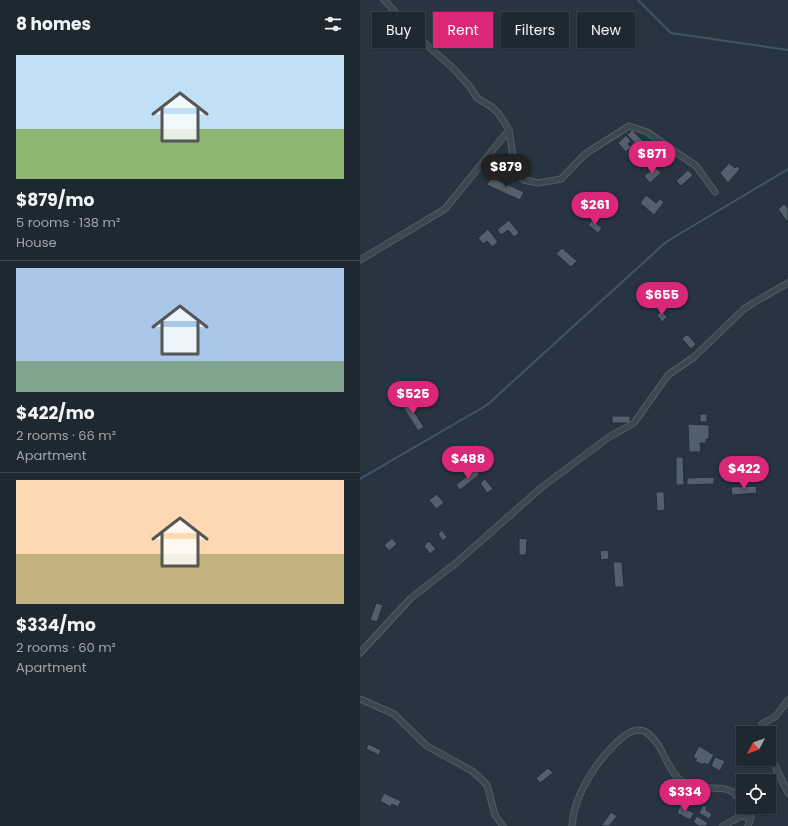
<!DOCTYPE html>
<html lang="en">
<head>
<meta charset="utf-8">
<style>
	:root { --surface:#1e2830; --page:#2b343c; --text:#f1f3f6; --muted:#a1a6ab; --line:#3c444c; --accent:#db2777 }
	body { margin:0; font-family:Poppins,sans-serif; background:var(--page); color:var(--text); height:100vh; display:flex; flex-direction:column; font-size:15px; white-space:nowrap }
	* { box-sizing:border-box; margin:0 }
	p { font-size:13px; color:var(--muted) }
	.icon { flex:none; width:22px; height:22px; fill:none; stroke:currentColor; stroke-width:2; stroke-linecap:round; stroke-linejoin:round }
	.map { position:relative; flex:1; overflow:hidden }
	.side { display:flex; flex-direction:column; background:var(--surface); width:360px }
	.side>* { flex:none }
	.top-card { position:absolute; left:12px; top:12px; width:356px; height:36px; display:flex; gap:8px }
	.needle { width:26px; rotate:229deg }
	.fabs { position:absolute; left:376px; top:726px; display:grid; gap:8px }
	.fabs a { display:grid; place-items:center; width:40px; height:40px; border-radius:0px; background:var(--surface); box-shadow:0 1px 3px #0004,0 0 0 1px var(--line); font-size:20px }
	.price { position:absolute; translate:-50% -34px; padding:0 9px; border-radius:14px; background:var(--accent); color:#fff; font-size:13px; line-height:26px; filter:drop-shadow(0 1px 2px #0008) }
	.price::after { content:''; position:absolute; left:50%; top:24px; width:12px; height:9px; margin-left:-6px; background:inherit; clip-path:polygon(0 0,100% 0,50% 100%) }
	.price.active { background:#222; color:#fff }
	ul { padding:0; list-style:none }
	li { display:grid; align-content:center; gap:8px; height:212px; padding:0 16px }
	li+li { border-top:1px solid var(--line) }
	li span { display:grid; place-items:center; height:124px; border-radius:0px; color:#555 }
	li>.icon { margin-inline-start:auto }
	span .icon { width:72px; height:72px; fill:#fffc; stroke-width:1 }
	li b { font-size:17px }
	h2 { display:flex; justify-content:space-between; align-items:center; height:48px; padding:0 16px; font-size:17px }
	.chip { padding:0 14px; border-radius:0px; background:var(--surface); box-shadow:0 1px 3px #0004,0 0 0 1px var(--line); font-size:14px; line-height:36px }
	.chip.active { background:var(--accent); color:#fff }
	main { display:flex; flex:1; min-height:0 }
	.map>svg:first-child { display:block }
</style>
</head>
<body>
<main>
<section class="side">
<h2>8 homes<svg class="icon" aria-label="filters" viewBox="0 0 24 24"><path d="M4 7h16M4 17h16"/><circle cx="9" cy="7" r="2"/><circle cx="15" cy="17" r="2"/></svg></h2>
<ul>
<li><span style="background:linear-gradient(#bfe0f5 60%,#8fb573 0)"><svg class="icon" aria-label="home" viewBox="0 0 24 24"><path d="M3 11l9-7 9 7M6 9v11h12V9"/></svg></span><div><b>$879/mo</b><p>5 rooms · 138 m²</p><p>House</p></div></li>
<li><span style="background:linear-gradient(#a9c7e8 75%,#7fa58c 0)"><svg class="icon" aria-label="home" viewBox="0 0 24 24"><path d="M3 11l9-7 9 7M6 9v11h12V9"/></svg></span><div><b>$422/mo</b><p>2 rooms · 66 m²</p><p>Apartment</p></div></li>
<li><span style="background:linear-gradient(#ffd9b3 60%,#c2b280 0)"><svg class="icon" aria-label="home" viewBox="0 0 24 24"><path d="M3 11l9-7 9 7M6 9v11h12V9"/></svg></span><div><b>$334/mo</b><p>2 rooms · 60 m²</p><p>Apartment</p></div></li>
</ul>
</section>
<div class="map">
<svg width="428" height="826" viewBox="0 0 428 826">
	<rect width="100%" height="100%" fill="#283540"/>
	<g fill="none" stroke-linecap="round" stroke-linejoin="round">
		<path stroke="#3f5668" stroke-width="2" d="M278 0 311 33 428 50
			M0 479 127 405 306 242 428 169"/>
	</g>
	<path fill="#51606a" stroke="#222e37" d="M272 130 287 145 282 150 267 135Z
		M266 135 271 141 268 144 271 147 266 152 258 143Z
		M369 163 375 168 377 166 380 169 368 183 360 173Z
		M295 167 301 173 290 183 284 176Z
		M328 170 333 175 321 186 316 181Z
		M131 177 164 192 160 200 127 185Z
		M286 195 296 203 300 199 304 202 294 215 280 203Z
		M424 204 428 208V223L418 209Z
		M149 220 159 233 154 237 148 230 141 235 137 230Z
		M232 220 242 228 238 233 228 225Z
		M128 229 138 242 132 247 127 241 123 244 118 238Z
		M202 248 217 261 211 267 196 254Z
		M301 311 307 317 302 322 297 315Z
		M326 335H328L336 344 331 349 322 339Z
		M53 401 58 408 53 410 64 427 58 431 43 407Z
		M340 414H347V422H340Z
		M252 416H270V423H252Z
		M328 424 349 425V439H346V443H340L341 452H329Z
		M115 444 133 466 124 472 107 451Z
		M316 457H323L324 485H316Z
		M116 469 120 474 100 490 96 485Z
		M354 477V484L327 485V478Z
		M125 479 133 489 127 493 120 483Z
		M396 486 397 493 372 495 371 487Z
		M296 492H304L305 510 297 511Z
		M77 494 84 503 76 509 69 500Z
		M82 530 87 537 83 541 78 534Z
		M32 538 37 544 29 551 24 545Z
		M159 538 167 539 166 555H159Z
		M69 541 76 549 70 554 64 546Z
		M248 550 249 559 241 560 240 551Z
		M253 562H262L264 587H255Z
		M16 603 23 605 17 622 10 620Z
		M8 744 21 750 19 755 6 749Z
		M339 746 354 755 348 765 344 763 343 765 335 761 337 759 333 757Z
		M355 757 365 761 360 771 351 766Z
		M188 768 193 773 180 783 176 778Z
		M395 775 406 781H392Z
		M24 793 41 801 38 807 32 804 31 807 20 801Z
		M343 805 347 807 346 810 352 814 349 819 339 813Z
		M320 806 334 813 330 820 317 813Z
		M251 812 257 816 249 826H241Z
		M337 816 348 823 346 826H339L333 822Z"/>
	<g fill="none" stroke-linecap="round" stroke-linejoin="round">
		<defs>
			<path id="minor" d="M24 0 60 39 94 69 110 87 117 98 132 107 139 114 149 130 155 169 159 177 164 180 178 183 201 179 225 154 269 126 287 132 336 166 355 192
				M0 260 85 209 149 130
				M0 653 51 598 96 563 182 487 249 437 274 423 308 375 334 357 384 309 393 303 428 283
				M0 699 34 714 67 746 112 771 119 777 127 785 135 815 143 826
				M403 733 402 724 416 716 428 700
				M409 753 428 793
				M385 807 391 818 388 826
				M212 826C213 810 220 792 229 777 237 764 268 720 286 732 304 744 306 771 324 783 339 793 362 783 374 793 377 796 380 801 383 805
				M363 826 381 816 391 818"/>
		</defs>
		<use href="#minor" stroke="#59656d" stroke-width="7"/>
		<use href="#minor" stroke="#3c4750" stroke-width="5.5"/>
	</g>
</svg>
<div class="fabs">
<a><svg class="needle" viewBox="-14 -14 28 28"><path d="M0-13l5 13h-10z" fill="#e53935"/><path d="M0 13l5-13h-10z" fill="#a1a6ab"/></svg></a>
<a><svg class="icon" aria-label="locate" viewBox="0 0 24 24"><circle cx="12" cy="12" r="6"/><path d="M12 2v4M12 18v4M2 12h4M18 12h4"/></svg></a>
</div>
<b class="price" style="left:292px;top:175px">$871</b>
<b class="price active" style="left:146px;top:188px">$879</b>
<b class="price" style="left:235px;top:226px">$261</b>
<b class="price" style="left:302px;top:316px">$655</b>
<b class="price" style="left:53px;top:415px">$525</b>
<b class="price" style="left:108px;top:480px">$488</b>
<b class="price" style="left:384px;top:490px">$422</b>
<b class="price" style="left:325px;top:813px">$334</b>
<div class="top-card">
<a class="chip">Buy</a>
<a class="chip active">Rent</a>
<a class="chip">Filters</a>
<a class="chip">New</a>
</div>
</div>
</main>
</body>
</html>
